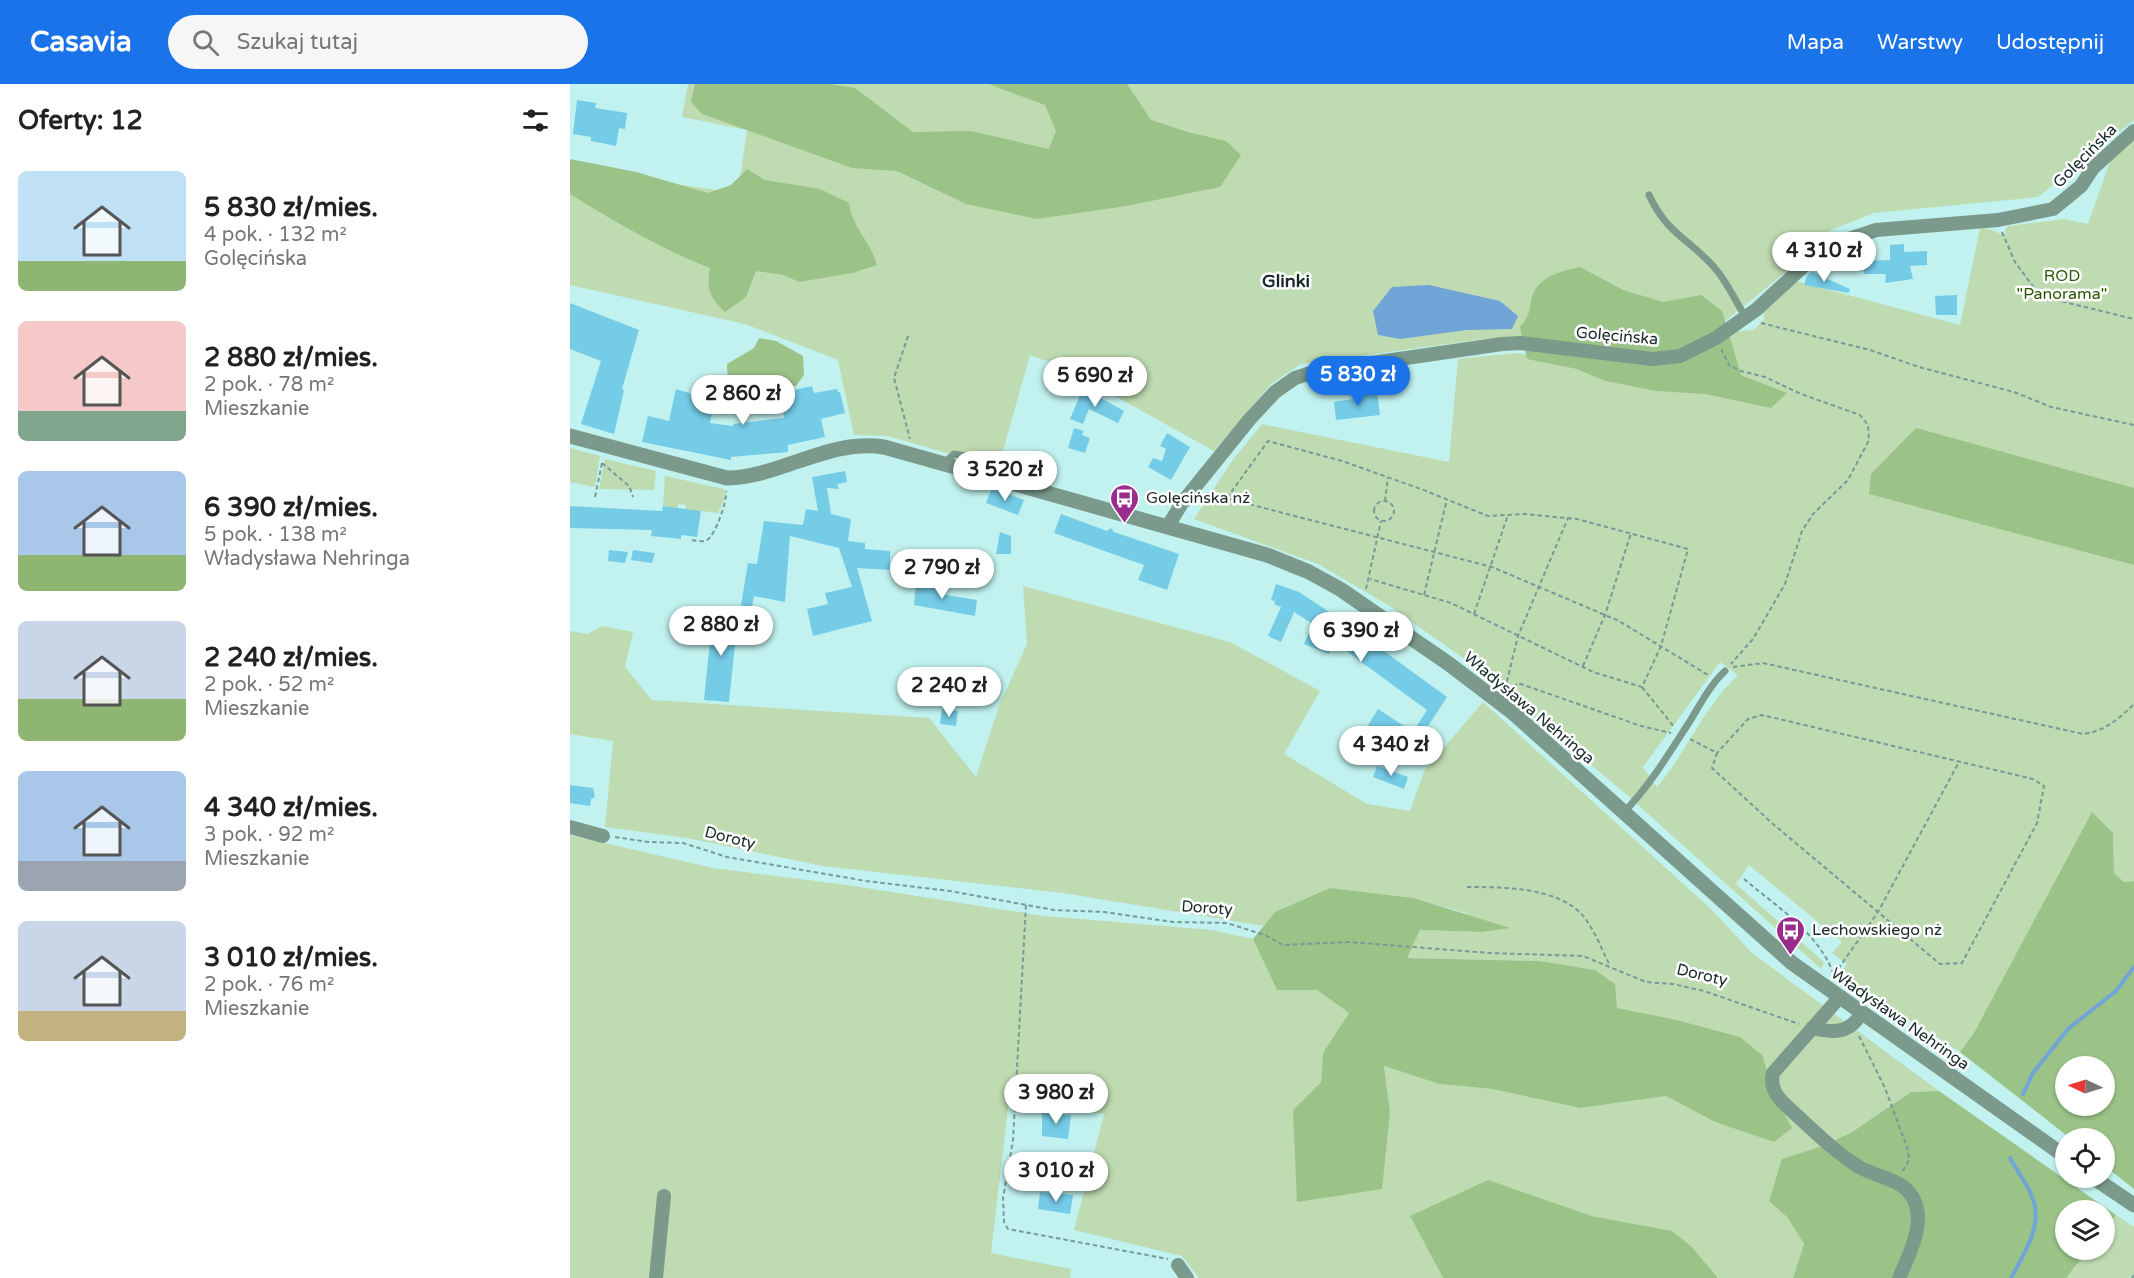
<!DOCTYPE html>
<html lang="pl">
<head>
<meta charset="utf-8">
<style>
	:root { --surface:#fff; --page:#f6f6f6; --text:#222; --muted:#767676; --accent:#1a73e8 }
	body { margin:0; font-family:"Varela Round",sans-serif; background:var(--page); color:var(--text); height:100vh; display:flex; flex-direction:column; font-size:22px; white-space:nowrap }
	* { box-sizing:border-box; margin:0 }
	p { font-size:20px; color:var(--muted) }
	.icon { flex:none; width:33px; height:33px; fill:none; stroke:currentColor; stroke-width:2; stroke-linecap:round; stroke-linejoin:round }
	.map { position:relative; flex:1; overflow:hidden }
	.panel { display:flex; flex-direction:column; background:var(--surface); width:570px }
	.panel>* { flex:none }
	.needle { width:39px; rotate:274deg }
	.controls { position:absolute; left:1485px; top:972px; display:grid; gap:12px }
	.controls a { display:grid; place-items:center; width:60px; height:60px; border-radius:50%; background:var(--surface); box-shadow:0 2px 4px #0004; font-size:30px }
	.price { position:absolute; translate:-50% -51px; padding:0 14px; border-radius:21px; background:#fff; color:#222; font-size:20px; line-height:39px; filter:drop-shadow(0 2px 3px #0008) }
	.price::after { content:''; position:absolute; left:50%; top:36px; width:18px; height:14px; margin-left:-9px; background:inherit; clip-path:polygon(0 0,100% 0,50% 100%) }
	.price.selected { background:var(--accent); color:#fff }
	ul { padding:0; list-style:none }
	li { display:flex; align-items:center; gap:18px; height:150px; padding:0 18px }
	li span { display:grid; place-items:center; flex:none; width:168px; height:120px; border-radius:9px; color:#555 }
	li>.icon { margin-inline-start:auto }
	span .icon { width:72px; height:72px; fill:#fffc; stroke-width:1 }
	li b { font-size:26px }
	h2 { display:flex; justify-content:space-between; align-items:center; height:72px; padding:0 18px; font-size:26px }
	header { display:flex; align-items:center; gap:36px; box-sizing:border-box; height:84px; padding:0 30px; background:var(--accent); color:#fff }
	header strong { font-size:28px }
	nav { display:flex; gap:33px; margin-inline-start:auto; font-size:21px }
	.search { width:420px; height:54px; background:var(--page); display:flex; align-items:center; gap:15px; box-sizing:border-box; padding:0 21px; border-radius:33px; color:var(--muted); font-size:22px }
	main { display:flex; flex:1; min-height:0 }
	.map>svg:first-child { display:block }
</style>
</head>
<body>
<header>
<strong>Casavia</strong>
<div class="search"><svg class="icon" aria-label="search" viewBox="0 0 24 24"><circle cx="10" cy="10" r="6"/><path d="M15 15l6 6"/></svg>Szukaj tutaj</div>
<nav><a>Mapa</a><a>Warstwy</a><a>Udostępnij</a></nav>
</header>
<main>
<section class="panel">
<h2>Oferty: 12<svg class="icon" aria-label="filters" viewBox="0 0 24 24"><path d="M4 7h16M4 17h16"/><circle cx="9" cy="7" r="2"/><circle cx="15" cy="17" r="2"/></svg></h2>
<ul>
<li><span style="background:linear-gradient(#bfe0f5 75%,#8fb573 0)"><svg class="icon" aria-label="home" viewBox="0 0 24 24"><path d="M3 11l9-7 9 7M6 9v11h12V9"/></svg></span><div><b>5 830 zł/mies.</b><p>4 pok. · 132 m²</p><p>Golęcińska</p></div></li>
<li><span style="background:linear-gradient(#f6c9c9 75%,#7fa58c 0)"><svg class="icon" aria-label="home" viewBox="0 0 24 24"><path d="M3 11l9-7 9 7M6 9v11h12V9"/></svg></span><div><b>2 880 zł/mies.</b><p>2 pok. · 78 m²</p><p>Mieszkanie</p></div></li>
<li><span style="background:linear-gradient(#a9c7e8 70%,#8fb573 0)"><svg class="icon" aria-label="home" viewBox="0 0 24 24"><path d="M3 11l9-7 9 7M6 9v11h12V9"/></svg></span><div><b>6 390 zł/mies.</b><p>5 pok. · 138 m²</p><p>Władysława Nehringa</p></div></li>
<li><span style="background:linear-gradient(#c9d6e8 65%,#8fb573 0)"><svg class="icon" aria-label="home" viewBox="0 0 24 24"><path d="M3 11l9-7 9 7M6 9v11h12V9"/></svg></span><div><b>2 240 zł/mies.</b><p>2 pok. · 52 m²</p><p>Mieszkanie</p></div></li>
<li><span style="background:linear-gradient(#a9c7e8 75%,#9aa5b1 0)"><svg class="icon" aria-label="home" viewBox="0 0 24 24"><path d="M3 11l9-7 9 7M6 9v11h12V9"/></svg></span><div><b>4 340 zł/mies.</b><p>3 pok. · 92 m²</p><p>Mieszkanie</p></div></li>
<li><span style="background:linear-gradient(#c9d6e8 75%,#c2b280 0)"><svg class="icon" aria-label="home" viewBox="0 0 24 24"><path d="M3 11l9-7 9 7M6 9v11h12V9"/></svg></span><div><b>3 010 zł/mies.</b><p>2 pok. · 76 m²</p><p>Mieszkanie</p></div></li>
</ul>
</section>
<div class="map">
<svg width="1564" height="1194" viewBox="0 0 1564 1194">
	<rect width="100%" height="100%" fill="#c1f2ef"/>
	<path fill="#bfdbb1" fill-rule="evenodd" d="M118 0H1564V36L1468 113 1304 129 1259 147V153L1127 260 914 255 731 280 701 300 644 367 491 282 460 271 428 384 318 352 284 351 268 276 175 240 0 201V85L168 109 177 46 112 33Z
		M1564 55V797L1554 798 1544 789 1543 749 1390 968 1269 891 1277 880 1262 869 1272 858 1179 781 1166 800 1254 878 1251 885 1057 711 896 576 818 521 748 480 624 435 662 377 692 340 879 378 888 275 946 269 1031 280 1137 276 1167 247 1184 246 1194 235 1193 225 1226 197 1390 241 1410 144C1424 144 1427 151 1436 150L1435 146 1438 142 1494 135 1518 140 1541 75ZM1150 578 1168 591C1134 622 1117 668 1087 703L1073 683Z
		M0 364 30 372 25 403 0 398Z
		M35 375 86 387 84 406 29 405Z
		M95 392 154 405 156 412 148 429 116 425V421L108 420V424L93 422Z
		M453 502 660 558 750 607 714 670 797 720 840 727 854 687 913 618 1141 825 1182 869 1369 1007 1341 1008 1282 1048 1253 1062 1199 1116 1218 1134 1234 1160 1223 1194H1148L1121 1163 1102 1147 1022 1132 918 1097 840 1132 873 1194H629L612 1172 504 1146 534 1030 439 1016 421 1169 501 1185 500 1194H0V751L143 784 277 801 474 832 642 846 683 855 707 906H747L779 929 753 969 751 998 723 1026 820 1028 814 982 869 1000 922 1005 1010 1024 1096 1012 1145 1038 1204 1058 1170 953 1107 936 1046 924 1025 886 970 877 836 874 850 846 911 848 896 829 844 814 760 804 705 828 694 842 493 809 253 782 117 754 35 743 43 657 0 650V547L18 550 32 542 63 548 55 583 82 616 359 634 406 693 429 622 457 560Z
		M1546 1131 1564 1143V1194H1496L1518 1166H1534L1535 1145Z"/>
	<path fill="#9cc387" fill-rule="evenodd" d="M125 0H259L285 4 343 48 401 47 479 65 486 47 475 21 419 0H557L581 36 618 48 656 57 671 71 650 103 556 122 467 135 396 120 327 87 282 84 132 30 121 18Z
		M0 75 66 88 138 109 161 101 177 85 195 96 250 105 279 119C282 143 301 158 307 181L282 189 229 198 214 191 186 187 176 213 155 228C140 214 136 205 140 184 91 165 45 138 0 110Z
		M1010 183 1053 206 1093 218 1131 211 1152 227 1171 291 1217 309 1201 324 1135 310 1087 307 1035 297 1007 285 957 275 950 243C964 227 957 223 964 208 972 191 993 187 1010 183Z
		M189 254 206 257 233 272 234 291 226 302 170 306 158 301 157 280 184 264Z
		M1346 344 1564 404V481L1299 410 1301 390Z
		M1522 728 1543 749 1544 789 1554 798 1564 797V1105L1535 1082 1534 1054H1500L1390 968 1405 947ZM1496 982H1534V1022H1496Z
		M760 804 844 814 940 844 911 848 850 846 837 874 970 877 1025 886 1045 900 1047 924 1107 936 1170 953 1192 971 1205 1012 1222 1044 1204 1058 1145 1038 1096 1012 1010 1024 922 1005 869 1000 814 982 820 1028 812 1105 727 1118 723 1026 751 998 753 969 779 929 747 906H707L683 855 705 828Z
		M1369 1007 1546 1131 1535 1145 1534 1126H1496V1166H1518L1496 1194H1223L1234 1160 1218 1134 1199 1117 1212 1075 1253 1062 1282 1048 1341 1008Z
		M918 1096 1022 1132 1102 1147 1121 1162 1148 1194H873L840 1132Z"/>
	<path fill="#71a5d7" d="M859 201 930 217 948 232 942 245 897 246 830 255 808 251 803 227 822 203Z"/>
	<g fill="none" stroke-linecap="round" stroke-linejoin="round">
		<path stroke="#71a5d7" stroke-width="4" d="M1453 1010 1463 989 1498 945 1546 907 1564 883
			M1440 1074C1447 1087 1458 1101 1463 1115 1473 1143 1453 1171 1441 1194"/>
	</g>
	<path fill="#75cce7" d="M7 16 26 19 25 24 57 29 55 45 49 44 46 62 21 57V53L3 50Z
		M1334 160V168L1357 167V181L1340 182 1343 195 1315 199 1316 190H1294V177L1320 176V161Z
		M1242 188 1280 205 1279 209 1234 201 1237 192Z
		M1387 211V231H1366L1365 212Z
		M0 219 69 246 52 305 54 306 44 350 11 340 31 277 0 265Z
		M242 302 244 309 267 305 268 308H270L275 329 251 335 255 353 218 361V368L161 373V376L72 358 78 332 99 337 106 305 139 315 136 328 142 330 140 339 163 342V340L214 334 211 309Z
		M513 304 554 327 548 339 519 325 513 340 500 335Z
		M807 306 810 331 766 336 764 318 789 314 788 309Z
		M504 344 514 347 512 351 520 354 515 369 498 364Z
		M597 349 620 363 601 396 578 383 583 374 592 377 596 365 590 362Z
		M275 387 277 398 267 400 269 405 257 404 261 430 281 435 278 457 295 459V465L320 467V486L287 484 302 537 243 552 237 525 258 520 255 509 282 503 269 464 220 452 215 518 184 512 182 523 171 521 178 479 187 480 194 437 233 441 236 425 248 427 242 393Z
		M422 404 454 416 448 431 416 419Z
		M0 422 92 427 93 422 131 427 127 453 111 451V455L81 452 82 446 0 444Z
		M491 430 537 447 541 444 544 448 609 470 597 506 568 496 574 481 484 449Z
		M430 448 441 452V470H426Z
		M39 466 58 468 55 479 38 477Z
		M63 466 85 469 82 479 61 476Z
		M346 497 371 500 370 510 407 516 405 532 344 521Z
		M706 500 729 508 770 535 877 613 836 676 829 671 832 665 797 643 808 625 843 648 857 626 764 558 759 570 734 560 743 540 724 528 711 558 698 552 711 523 704 520 705 517 701 516Z
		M143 528 168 531 159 618 134 616Z
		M372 625 388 627 386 642 370 640Z
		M807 682 838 693 834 705 803 693Z
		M0 701 23 704 25 713 21 715 20 722 0 719Z
		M472 1028 501 1031 498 1055 472 1052Z
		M470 1108 503 1111 500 1130 468 1125Z"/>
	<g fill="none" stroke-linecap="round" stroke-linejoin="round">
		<path stroke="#769a98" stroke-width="2" stroke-dasharray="4.5 3" stroke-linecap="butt" d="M1432 148 1445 178 1470 212 1564 235
			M1191 239 1300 266 1349 283 1444 308 1481 323 1564 341
			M338 252 324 294 340 355
			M1151 265 1159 281 1171 287 1195 293 1231 310 1290 331 1298 341 1299 356 1278 396 1243 430 1232 447 1215 500 1183 555 1161 580
			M32 379 59 402 63 413
			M636 409 922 483 1049 537 1138 591
			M25 413 32 379
			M657 414 698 357 772 377 851 405 918 432 954 430 1007 435 1118 465 1091 562 1072 603 1023 588 881 519 800 495
			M804 427a10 10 0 1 1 20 0a10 10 0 1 1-20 0Z
			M815 417 818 393
			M122 456C127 457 133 458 137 456 145 452 158 415 156 407
			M796 505 811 437
			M854 511 877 415
			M904 530 938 431
			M1013 582 1035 531 1061 449
			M1163 583 1193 579 1513 650C1535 647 1549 635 1564 620
			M1072 603 1105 644
			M935 605 948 552 998 434
			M938 608 948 599 1071 642 1101 649
			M1120 655 1147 669 1142 684 1203 740 1370 880 1392 879 1467 739 1474 702 1463 695 1192 631 1178 635 1147 669
			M45 753 78 758 113 759 157 773 296 797 380 807 484 826 534 828 603 838 657 839 695 851 713 861 779 858 920 869 1013 872 1076 898 1103 900 1134 907 1229 940
			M1174 795C1207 823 1249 849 1264 891
			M897 803C932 803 990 803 1014 833 1025 847 1032 866 1040 882
			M456 821 443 1056 433 1114 434 1138 438 1145 598 1175
			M1264 891 1308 828 1389 678
			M1289 952 1315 1004 1338 1066 1339 1076 1333 1087
			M1562 1194 1564 1191"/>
		<path stroke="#7b9a8b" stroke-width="7" d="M1079 111C1098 151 1117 153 1143 182 1157 197 1164 215 1175 232
			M374 379 384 370 415 376 419 380V392
			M1053 729C1079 703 1100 668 1120 637 1131 619 1140 601 1155 587"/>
		<path stroke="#7b9a8b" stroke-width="14" d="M598 442 612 419 679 336 705 308 725 294 747 287 932 260 951 259 1082 275 1110 272 1146 254 1187 225 1238 178 1267 159 1306 146 1428 136 1483 125 1511 102 1523 84 1564 47
			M0 743 33 752
			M1269 914 1203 989C1199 1007 1210 1016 1222 1027 1244 1047 1264 1067 1289 1083 1303 1091 1322 1094 1335 1104 1362 1128 1340 1169 1329 1194
			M1242 944C1263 949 1279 950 1291 930
			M608 1181 617 1194
			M86 1194 94 1112"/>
		<path stroke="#7b9a8b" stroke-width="15" d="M0 352 157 394C211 393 259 354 314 363L697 471 739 488 770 505 879 580 942 628 1222 879 1496 1073
			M1524 1094 1564 1121"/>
	</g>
	<defs>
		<symbol id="bus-pin" viewBox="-11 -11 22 30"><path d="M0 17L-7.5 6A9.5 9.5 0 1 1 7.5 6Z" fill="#9a2c8c" stroke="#fff"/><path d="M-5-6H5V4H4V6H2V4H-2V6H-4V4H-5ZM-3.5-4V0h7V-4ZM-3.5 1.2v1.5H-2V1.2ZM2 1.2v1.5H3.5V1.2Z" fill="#fff"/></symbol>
	</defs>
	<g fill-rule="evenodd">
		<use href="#bus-pin" x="538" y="398" width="33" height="45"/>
		<use href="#bus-pin" x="1204" y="830" width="33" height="45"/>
	</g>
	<g text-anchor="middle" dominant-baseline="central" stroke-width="5" stroke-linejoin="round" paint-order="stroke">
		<g font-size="16" fill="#172a29" stroke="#fff">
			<text transform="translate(1515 72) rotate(-45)">Golęcińska</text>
			<text transform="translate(1047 252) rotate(5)">Golęcińska</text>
			<text transform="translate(959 624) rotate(40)">Władysława Nehringa</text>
			<text transform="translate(160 754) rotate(14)">Doroty</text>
			<text transform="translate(637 824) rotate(4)">Doroty</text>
			<text transform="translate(1132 891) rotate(13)">Doroty</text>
			<text transform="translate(1330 935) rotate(35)">Władysława Nehringa</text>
		</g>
		<g font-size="16" fill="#295700" stroke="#fff">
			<text x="1492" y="192">ROD<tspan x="1492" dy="18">"Panorama"</tspan></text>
		</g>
		<g font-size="16" fill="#172a29" stroke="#fff" text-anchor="start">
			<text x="576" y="414">Golęcińska nż</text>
			<text x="1242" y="846">Lechowskiego nż</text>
		</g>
		<g font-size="18" font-weight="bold" fill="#172a29" stroke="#fff">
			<text x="716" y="197">Glinki</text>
		</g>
	</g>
</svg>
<div class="controls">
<a><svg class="needle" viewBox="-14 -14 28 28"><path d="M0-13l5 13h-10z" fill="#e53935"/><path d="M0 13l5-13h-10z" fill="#767676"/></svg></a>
<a><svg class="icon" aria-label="locate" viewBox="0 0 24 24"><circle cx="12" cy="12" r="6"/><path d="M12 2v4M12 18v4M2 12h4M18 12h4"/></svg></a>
<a><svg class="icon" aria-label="layers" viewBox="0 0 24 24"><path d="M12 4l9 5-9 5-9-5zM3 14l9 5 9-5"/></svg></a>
</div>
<b class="price" style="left:1254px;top:199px">4 310 zł</b>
<b class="price selected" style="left:788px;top:323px">5 830 zł</b>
<b class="price" style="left:525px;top:324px">5 690 zł</b>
<b class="price" style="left:173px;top:342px">2 860 zł</b>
<b class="price" style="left:435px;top:418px">3 520 zł</b>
<b class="price" style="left:372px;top:516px">2 790 zł</b>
<b class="price" style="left:151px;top:573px">2 880 zł</b>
<b class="price" style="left:791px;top:579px">6 390 zł</b>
<b class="price" style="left:379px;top:634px">2 240 zł</b>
<b class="price" style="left:821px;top:693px">4 340 zł</b>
<b class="price" style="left:486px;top:1041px">3 980 zł</b>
<b class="price" style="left:486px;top:1119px">3 010 zł</b>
</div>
</main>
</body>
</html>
